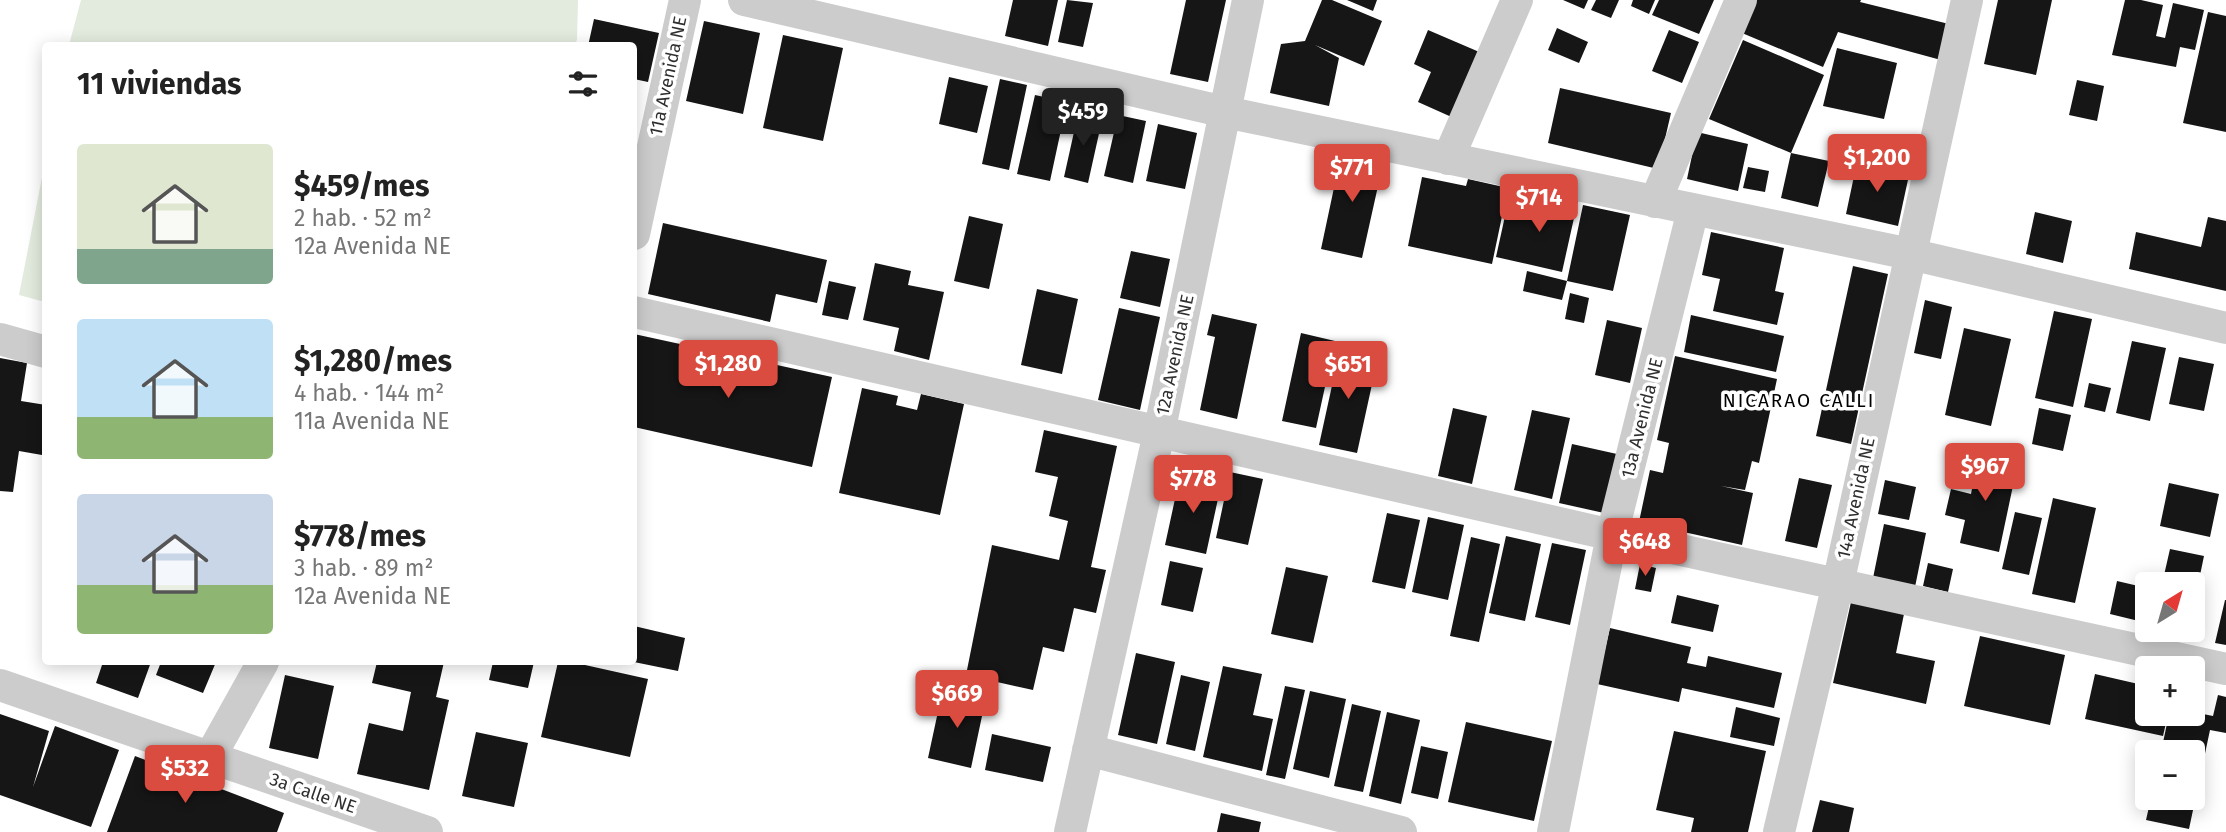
<!DOCTYPE html>
<html lang="es">
<head>
<meta charset="utf-8">
<style>
	:root { --surface:#fff; --page:#f2f2f2; --text:#222; --muted:#767676; --accent:#d94c3f }
	body { margin:0; font-family:"Fira Sans",sans-serif; background:var(--page); color:var(--text); height:100vh; display:flex; flex-direction:column; font-size:26px; white-space:nowrap }
	* { box-sizing:border-box; margin:0 }
	p { font-size:23px; color:var(--muted) }
	.icon { flex:none; width:38px; height:38px; fill:none; stroke:currentColor; stroke-width:2; stroke-linecap:round; stroke-linejoin:round }
	.map { position:relative; flex:1; overflow:hidden }
	.details { position:absolute; left:42px; top:42px; width:595px; height:623px; display:flex; flex-direction:column; background:var(--surface); border-radius:7px; box-shadow:0 4px 18px #0003 }
	.details>* { flex:none }
	.needle { width:46px; rotate:37deg }
	.fabs { position:absolute; left:2135px; top:572px; display:grid; gap:14px }
	.fabs a { display:grid; place-items:center; width:70px; height:70px; border-radius:7px; background:var(--surface); box-shadow:0 4px 18px #0003; font-size:35px }
	.price { position:absolute; translate:-50% -60px; padding:0 16px; border-radius:7px; background:var(--accent); color:#fff; font-size:23px; line-height:46px; filter:drop-shadow(0 2px 4px #0008) }
	.price::after { content:''; position:absolute; left:50%; top:42px; width:21px; height:16px; margin-left:-10px; background:inherit; clip-path:polygon(0 0,100% 0,50% 100%) }
	.price.current { background:#222; color:#fff }
	ul { padding:0; list-style:none }
	li { display:flex; align-items:center; gap:21px; height:175px; padding:0 35px }
	li span { display:grid; place-items:center; flex:none; width:196px; height:140px; border-radius:7px; color:#555 }
	li>.icon { margin-inline-start:auto }
	span .icon { width:84px; height:84px; fill:#fffc; stroke-width:1 }
	li b { font-size:30px }
	h2 { display:flex; justify-content:space-between; align-items:center; height:84px; padding:0 35px; font-size:30px }
	.map>svg:first-child { display:block }
</style>
</head>
<body>
<div class="map">
<svg width="2226" height="832" viewBox="0 0 2226 832">
	<rect width="100%" height="100%" fill="#fff"/>
	<path fill="#e3ebde" d="M81 0H578L577 39 575 46 69 45Z
		M45 162V302L19 295Z"/>
	<path fill="#161616" d="M1013 0H1058L1048 46 1005 36Z
		M1067 0 1093 3 1083 47 1058 42Z
		M1186 0H1226L1208 82 1170 74Z
		M1322 0H1332L1382 21 1364 66 1315 45 1339 58 1329 106 1270 93 1281 44 1305 41Z
		M1347 0H1377L1373 11Z
		M1563 0H1588L1584 9Z
		M1596 0H1619L1611 18 1591 10Z
		M1633 0H1655L1649 14 1631 6Z
		M1659 0H1714L1699 34 1652 15Z
		M1756 0H1861L1860 2 1949 24 1941 60 1838 32 1823 67 1742 33Z
		M1998 0H2052L2036 75 1984 64Z
		M2125 0H2141L2163 5 2156 36 2165 38 2173 3 2204 10 2195 50 2180 47 2176 67 2112 55Z
		M2208 12 2226 16V132L2183 123Z
		M594 19 659 33 648 82 634 79V46H588Z
		M704 21 760 33 743 114 686 101Z
		M1557 28 1588 42 1579 63 1548 50Z
		M1428 30 1484 54 1456 119 1418 102 1431 72 1414 64Z
		M1669 30 1699 42 1682 83 1652 71Z
		M783 35 843 48 823 141 763 128Z
		M1743 40 1824 75 1791 153 1829 161 1818 207 1781 198 1791 153 1709 119Z
		M1837 48 1897 63 1884 119 1823 106Z
		M949 77 988 86 977 133 939 124Z
		M1000 79 1027 85 1009 170 982 164Z
		M2077 80 2104 86 2097 121 2069 115Z
		M1560 88 1671 113 1658 169 1548 143Z
		M1035 95 1067 102 1050 181 1017 174Z
		M1078 114 1102 120 1088 183 1064 177Z
		M1118 115 1146 121 1133 183 1104 176Z
		M1158 124 1197 133 1185 189 1146 181Z
		M1697 132 1748 144 1738 191 1687 179Z
		M1342 150 1384 159 1362 258 1321 249Z
		M1857 162 1909 175 1898 226 1846 214Z
		M1748 167 1769 171 1765 192 1743 188Z
		M1422 177 1466 186 1468 179 1508 188 1492 264 1408 246Z
		M1544 193 1578 200 1562 272 1496 257 1507 207 1540 214Z
		M1583 205 1630 215 1613 291 1567 281Z
		M2035 212 2072 221 2063 263 2026 254Z
		M969 216 1003 224 989 289 954 281Z
		M2208 217 2226 221V291L2129 269 2136 232 2201 247Z
		M663 223 827 260 817 303 776 294 770 322 648 294Z
		M1711 232 1784 248 1775 291 1784 293 1777 325 1713 311 1720 279 1702 275Z
		M1131 251 1170 259 1160 307 1120 298Z
		M875 263 911 271 908 285 944 292 929 360 894 351 899 328 863 320Z
		M1853 266 1888 274 1851 444 1816 436Z
		M1527 271 1567 281 1562 300 1523 291Z
		M829 281 856 287 848 320 822 315Z
		M1037 289 1078 299 1062 374 1021 365Z
		M1570 293 1589 298 1584 323 1565 319Z
		M1925 300 1952 307 1941 359 1914 353Z
		M1119 308 1160 317 1140 410 1098 400Z
		M2054 311 2092 319 2073 407 2035 398Z
		M1212 314 1257 324 1237 419 1200 410 1215 337 1207 335Z
		M1691 315 1784 336 1776 372 1684 352Z
		M1607 320 1642 328 1630 383 1595 375Z
		M1964 328 2011 339 1991 426 1945 415Z
		M1301 333 1335 341 1316 428 1282 421Z
		M634 334 832 377 812 467 634 427Z
		M2132 341 2166 348 2150 421 2116 413Z
		M1340 349 1378 357 1357 453 1319 445Z
		M1675 356 1777 379 1759 463 1752 461 1745 490 1721 486 1753 493 1742 545 1639 522 1650 470 1663 473 1669 443 1657 440Z
		M2179 357 2214 364 2204 411 2169 404Z
		M0 358 27 363 21 401 46 405V436L42 455 19 451 13 492 0 491Z
		M2089 383 2111 388 2105 412 2084 407Z
		M862 388 898 396 896 405 917 410 921 394 964 404 940 515 839 493Z
		M1453 408 1487 416 1472 484 1438 476Z
		M2039 408 2071 415 2063 451 2032 444Z
		M1532 410 1570 418 1552 499 1514 490Z
		M1044 430 1117 446 1091 567 1106 570 1096 613 1074 608 1064 652 1043 647 1033 690 966 675 992 545 1059 560 1068 521 1049 516 1058 477 1035 472Z
		M1572 444 1617 454 1604 513 1559 503Z
		M1979 453 2018 462 1999 552 1960 543 1965 520 1945 515 1951 489 1971 494Z
		M1230 472 1263 479 1248 545 1216 538Z
		M1180 476 1221 485 1206 554 1165 545Z
		M1799 478 1832 485 1817 548 1785 541Z
		M1885 480 1916 487 1909 520 1878 514Z
		M2169 483 2219 494 2210 537 2160 526Z
		M2053 498 2096 508 2075 603 2032 594Z
		M2015 512 2042 518 2029 575 2002 569Z
		M1387 513 1420 520 1405 589 1372 582Z
		M1428 517 1464 525 1448 600 1412 592Z
		M1884 524 1926 533 1915 587 1873 578Z
		M1506 536 1541 544 1525 621 1489 613Z
		M1471 537 1500 544 1479 642 1450 636Z
		M1552 543 1586 550 1570 625 1535 617Z
		M2170 549 2204 556 2194 604 2193 584H2162Z
		M1170 561 1203 568 1193 612 1161 605Z
		M1928 563 1953 569 1948 592 1923 586Z
		M1640 564 1656 568 1651 592 1635 589Z
		M1286 567 1328 576 1313 643 1271 634Z
		M2117 581 2147 588V623L2110 614Z
		M1677 595 1719 605 1713 632 1671 623Z
		M2225 600H2226V645L2215 643Z
		M1851 602 1904 614 1896 653 1935 661 1926 704 1833 683Z
		M634 626 685 638 678 671 634 662Z
		M1610 628 1691 647 1687 663 1706 667 1708 656 1782 673 1774 708 1682 688 1679 702 1597 684Z
		M1980 636 2065 655 2050 725 1964 706Z
		M1136 653 1175 662 1157 744 1118 735Z
		M103 662H151L138 698 96 683Z
		M161 662H216L203 693 156 675Z
		M377 662H444L436 697 449 700 429 790 357 774 369 723 403 731 411 692 372 683Z
		M493 662H534L528 688 489 680Z
		M558 662H586L585 665 648 679 630 757 541 737Z
		M1223 666 1262 674 1253 715 1273 719 1262 771 1203 757Z
		M2095 674 2147 686V714H2168L2163 736 2085 719Z
		M285 675 334 686 318 759 269 748Z
		M1181 675 1210 682 1195 751 1166 744Z
		M1285 686 1305 690 1285 779 1266 775Z
		M1310 691 1346 699 1329 778 1293 769Z
		M942 693 985 702 971 768 928 758Z
		M2218 695 2226 697V733L2210 730 2189 829 2146 820 2151 798H2193V752H2161L2169 714H2193V712L2213 716Z
		M1352 704 1381 711 1363 792 1334 786Z
		M1736 707 1780 718 1774 746 1730 737Z
		M1387 712 1420 720 1401 804 1369 796Z
		M0 714 49 731 33 787 55 726 119 750 91 827 0 795Z
		M1466 722 1552 741 1534 821 1448 802Z
		M1674 731 1766 751 1748 832H1691L1694 818 1656 810Z
		M476 732 528 743 514 807 462 796Z
		M992 734 1051 747 1043 782 985 770Z
		M1421 746 1448 752 1438 799 1411 793Z
		M135 756 284 813 277 832H107Z
		M1820 800 1854 808 1849 832H1812Z
		M1221 813 1261 822 1259 832H1217Z"/>
	<g fill="none" stroke-linecap="round" stroke-linejoin="round">
		<path stroke="#ccc" stroke-width="32" d="M744 0 1225 112 1910 254 2226 328
			M1448 159 1517 0
			M1655 202 1741 0
			M634 234 685 0
			M634 312 1612 535 2226 669
			M0 339 46 352
			M0 685 427 832
			M1088 750 1401 832
			M210 757 263 662
			M1070 832 1159 433 1248 0
			M1553 832 1612 535 1693 210
			M1779 832 1838 584 1967 0"/>
	</g>
	<g text-anchor="middle" dominant-baseline="central" stroke-width="7" stroke-linejoin="round" paint-order="stroke">
		<g font-size="18" fill="#2f2f2f" stroke="#fff">
			<text transform="translate(668 76) rotate(-78)">11a Avenida NE</text>
			<text transform="translate(1175 355) rotate(-78)">12a Avenida NE</text>
			<text transform="translate(1642 418) rotate(-76)">13a Avenida NE</text>
			<text transform="translate(1856 498) rotate(-78)">14a Avenida NE</text>
			<text transform="translate(313 793) rotate(19)">3a Calle NE</text>
		</g>
		<g font-size="19" letter-spacing="2" fill="#000" stroke="#fff">
			<text x="1799" y="400">NICARAO CALLI</text>
		</g>
	</g>
</svg>
<div class="fabs">
<a><svg class="needle" viewBox="-14 -14 28 28"><path d="M0-13l5 13h-10z" fill="#e53935"/><path d="M0 13l5-13h-10z" fill="#767676"/></svg></a>
<a>+</a>
<a>−</a>
</div>
<b class="price current" style="left:1083px;top:148px">$459</b>
<b class="price" style="left:1877px;top:194px">$1,200</b>
<b class="price" style="left:1352px;top:204px">$771</b>
<b class="price" style="left:1539px;top:234px">$714</b>
<b class="price" style="left:728px;top:400px">$1,280</b>
<b class="price" style="left:1348px;top:401px">$651</b>
<b class="price" style="left:1985px;top:503px">$967</b>
<b class="price" style="left:1193px;top:515px">$778</b>
<b class="price" style="left:1645px;top:578px">$648</b>
<b class="price" style="left:957px;top:730px">$669</b>
<b class="price" style="left:185px;top:805px">$532</b>
<section class="details">
<h2>11 viviendas<svg class="icon" aria-label="filters" viewBox="0 0 24 24"><path d="M4 7h16M4 17h16"/><circle cx="9" cy="7" r="2"/><circle cx="15" cy="17" r="2"/></svg></h2>
<ul>
<li><span style="background:linear-gradient(#dfe7d0 75%,#7fa58c 0)"><svg class="icon" aria-label="home" viewBox="0 0 24 24"><path d="M3 11l9-7 9 7M6 9v11h12V9"/></svg></span><div><b>$459/mes</b><p>2 hab. · 52 m²</p><p>12a Avenida NE</p></div></li>
<li><span style="background:linear-gradient(#bfe0f5 70%,#8fb573 0)"><svg class="icon" aria-label="home" viewBox="0 0 24 24"><path d="M3 11l9-7 9 7M6 9v11h12V9"/></svg></span><div><b>$1,280/mes</b><p>4 hab. · 144 m²</p><p>11a Avenida NE</p></div></li>
<li><span style="background:linear-gradient(#c9d6e8 65%,#8fb573 0)"><svg class="icon" aria-label="home" viewBox="0 0 24 24"><path d="M3 11l9-7 9 7M6 9v11h12V9"/></svg></span><div><b>$778/mes</b><p>3 hab. · 89 m²</p><p>12a Avenida NE</p></div></li>
</ul>
</section>
</div>
</body>
</html>
